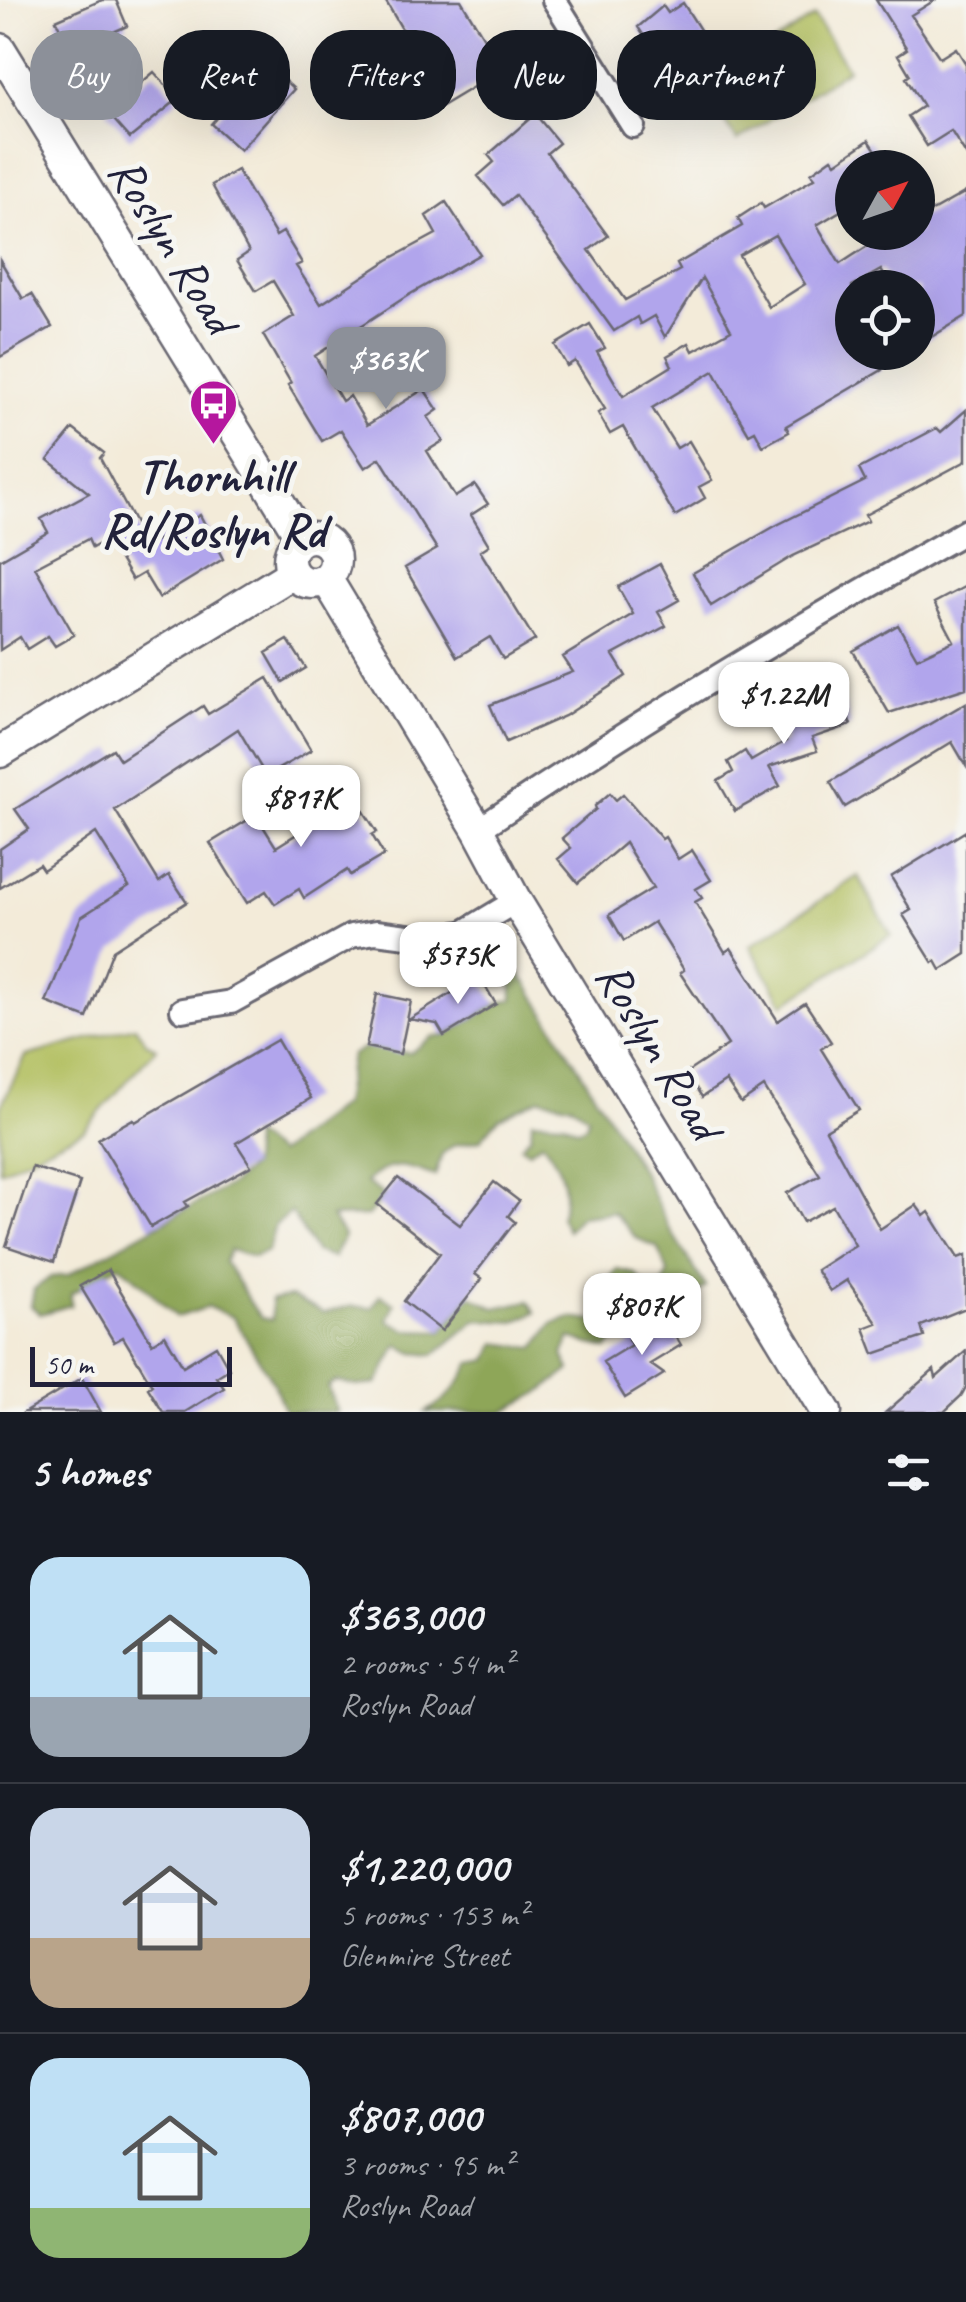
<!DOCTYPE html>
<html lang="en">
<head>
<meta charset="utf-8">
<style>
	:root { --surface:#171b24; --page:#20242c; --text:#f1f3f6; --muted:#9ea1a6; --line:#363941; --accent:#8c9099 }
	body { margin:0; font-family:Caveat,sans-serif; background:var(--page); color:var(--text); height:100vh; display:flex; flex-direction:column; font-size:38px; white-space:nowrap }
	* { box-sizing:border-box; margin:0 }
	p { font-size:32px; color:var(--muted) }
	.icon { flex:none; width:55px; height:55px; fill:none; stroke:currentColor; stroke-width:2; stroke-linecap:round; stroke-linejoin:round }
	.map { position:relative; height:1412px; overflow:hidden }
	.drawer { display:flex; flex-direction:column; background:var(--surface); flex:1 }
	.drawer>* { flex:none }
	.guide { position:absolute; left:30px; top:30px; width:908px; height:90px; display:flex; gap:20px }
	.needle { width:65px; rotate:50deg }
	.fabs { position:absolute; left:835px; top:150px; display:grid; gap:20px }
	.fabs a { display:grid; place-items:center; width:100px; height:100px; border-radius:50%; background:var(--surface); box-shadow:0 10px 40px #0002; font-size:50px }
	.scale { position:absolute; left:30px; bottom:25px; width:202px; box-sizing:border-box; padding-left:10px; border:5px solid #22223b; border-top:0; font-size:28px; line-height:35px; white-space:nowrap; color:#22223b; -webkit-text-stroke:8px #f6f6f2; paint-order:stroke }
	.price { position:absolute; translate:-50% -85px; padding:0 22px; border-radius:20px; background:#fff; color:#222; font-size:32px; line-height:65px; filter:drop-shadow(0 2px 5px #0008) }
	.price::after { content:''; position:absolute; left:50%; top:60px; width:30px; height:22px; margin-left:-15px; background:inherit; clip-path:polygon(0 0,100% 0,50% 100%) }
	.price.on { background:var(--accent); color:#fff }
	ul { padding:0; list-style:none }
	li { display:flex; align-items:center; gap:30px; height:250px; padding:0 30px }
	li+li { border-top:2px solid var(--line) }
	li span { display:grid; place-items:center; flex:none; width:280px; height:200px; border-radius:30px; color:#555 }
	li>.icon { margin-inline-start:auto }
	span .icon { width:120px; height:120px; fill:#fffc; stroke-width:1 }
	li b { font-size:42px }
	h2 { display:flex; justify-content:space-between; align-items:center; height:120px; padding:0 30px; font-size:42px }
	.tag { padding:0 35px; border-radius:40px; background:var(--surface); box-shadow:0 10px 40px #0002; font-size:35px; line-height:90px }
	.tag.on { background:var(--accent); color:#fff }
	.map>svg:first-child { display:block }
</style>
</head>
<body>
<div class="map">
<svg width="966" height="1412" viewBox="0 0 966 1412">
	<rect width="100%" height="100%" fill="#f6f6f2"/>
	<filter id="ink" filterUnits="userSpaceOnUse"><feTurbulence type="fractalNoise" baseFrequency=".01" numOctaves="2"/><feDisplacementMap in="SourceGraphic" scale="20" xChannelSelector="R" yChannelSelector="G"/><feConvolveMatrix kernelMatrix="1 2 1 2 8 2 1 2 1" color-interpolation-filters="sRGB"/></filter>
	<filter id="wash" filterUnits="userSpaceOnUse"><feTurbulence type="fractalNoise" baseFrequency=".0048" numOctaves="4" result="noise"/><feDisplacementMap in="SourceGraphic" scale="40" xChannelSelector="R" yChannelSelector="G"/><feGaussianBlur stdDeviation="2.25" result="paint"/><feColorMatrix in="noise" values="0 0 0 0 0 0 0 0 0 0 0 0 0 0 0 0 0 1.4 0 .05"/><feComposite in="paint" operator="in"/></filter>
	<g filter="url(#wash)">
		<rect width="100%" height="100%" fill="#f3ebd9"/>
		<path fill="#b3c062" stroke="#6a714e" stroke-width="2.5" d="M814 16 848 69 737 141 705 89Z
			M858 876 891 935 784 1004 750 946Z
			M135 1026 146 1042 156 1048 84 1130 0 1171V1107L26 1056Z"/>
		<path fill="#8ea658" stroke="#58644a" stroke-width="2.5" d="M512 964 528 985 644 1175 669 1228 706 1287 664 1317 616 1296 607 1283 617 1269 634 1273 648 1288 663 1285 668 1272 657 1247 636 1238 613 1212 580 1216 567 1230 560 1217C570 1191 561 1164 542 1142L529 1151 521 1146 531 1135 532 1120 563 1122 578 1129 586 1125 588 1116 572 1105 540 1098 498 1119 480 1140 454 1145 442 1154 435 1176C405 1166 390 1159 366 1182L384 1195 368 1216 331 1217 344 1236 333 1258 315 1252 291 1212 275 1225 268 1251 253 1257 230 1250 224 1262C239 1280 246 1300 261 1318L272 1320 271 1300 291 1297 324 1313 352 1306 372 1308 380 1295 395 1304 388 1320 407 1330 442 1331 469 1295 495 1308 529 1301 536 1312 515 1322 476 1320 434 1355 413 1353 398 1345 377 1384 357 1386 337 1381 328 1386 337 1412H285L274 1384 233 1317 208 1307 177 1317C157 1300 141 1279 118 1265L71 1294V1305L40 1314 31 1306 34 1289 51 1277 68 1275 233 1183 251 1166 253 1136 278 1154 343 1104 351 1055 366 1047 410 1053 432 1037 445 1036 496 1004 513 999Z
			M572 1318 607 1323 619 1335 607 1349 570 1338 563 1355 570 1370 543 1391 503 1412H426C448 1399 459 1386 471 1363L488 1360 496 1343 535 1348 553 1323Z"/>
		<g id="blocks">
			<path fill="#b1a5ec" fill-rule="evenodd" d="M102 0H116L127 26 70 51 56 20Z
				M385 0H461L490 48 505 38 525 71 487 94 480 83 440 107 420 74 426 70Z
				M876 0H935L911 15 940 58 956 48 966 64V155L951 131 927 146 908 116 923 106 906 78 910 75 898 55 907 49Z
				M683 3 720 61 678 88 638 27 663 6 668 13Z
				M265 63 294 89 240 150 211 124Z
				M154 72 178 99 130 138 107 112Z
				M535 114 559 143 547 153 608 236 589 250 625 300 680 270 677 264 742 226 738 218 761 203 764 208 815 178 811 173 832 158 836 163 869 140 888 168H852V204L817 225 840 264 875 241 870 232H918V219L966 192V316L918 345V288H892L881 270 852 286V352H873L882 370 786 426 789 432 763 446 755 431 749 434 739 417 714 371 652 408 677 448 689 441 712 480 699 487 705 498 675 516 623 427 610 434 598 413 605 409 575 361 567 366 555 345 590 324 605 348 597 352 623 396 672 366 667 356 689 343 693 351 731 330 702 278 665 337 654 316 640 324 637 317 614 331 515 195 503 205 478 176 494 162 488 155ZM775 235 805 284 769 307 739 255Z
				M237 170 276 236 283 232 302 263 296 266 321 304 388 260 436 234 426 216 446 202 480 254 407 296 315 356 342 401 350 396 367 425 424 389 438 410 428 417 443 441 427 451 455 497 475 485 488 504 471 515 489 545 480 551 535 640 503 659 490 637 457 657 405 568 437 549 380 458 365 468 341 430 322 441 288 385 291 383 263 335 294 316 273 281 256 291 237 260 249 252 212 185Z
				M0 260 23 299 32 294 52 327 0 357Z
				M966 410V461L865 515 868 521 793 556 711 606 693 573 777 525 865 481 859 469 937 428 941 432Z
				M73 429 104 453 100 458 147 546 200 515 223 559 159 598 144 573 132 580 108 539 92 548 88 539 35 567 74 635 55 646 48 636 27 649 20 637 0 650V560L48 532 41 519 89 493 48 460Z
				M660 564 679 600 658 612 666 626 613 655 626 676 565 716 506 742 490 705 573 672 563 657 633 614 618 587Z
				M966 586V688L889 713 853 651 898 625 917 658 954 641 934 603Z
				M288 640 306 668 283 682 266 653Z
				M268 678 311 750 266 776 238 729 115 810 159 882 169 875 187 902 113 950 87 1018 46 1002 81 917 129 886 96 833 43 870 39 864 0 888V849L29 829 15 809 113 749 120 760 203 706 208 714Z
				M798 694 800 702 815 697 817 703 841 695 851 725 812 738 817 751 769 767 780 786 735 811 718 781 733 772 728 762 745 751 751 761 786 741 774 702Z
				M966 703V766L952 742 845 807 830 782Z
				M346 783 377 832 372 835 384 855 350 875 347 870 304 898 299 889 275 904 266 891 247 903 210 843 256 815 276 847 319 820 310 806Z
				M610 793 616 800 623 794 662 839 665 837 678 859 692 850 711 880 696 889 702 898 695 902 725 952 731 948 778 1021 805 1003 831 1042 821 1049 859 1110 826 1130 880 1229 916 1205 924 1216 929 1212 958 1258 966 1255V1308L921 1326 924 1337 874 1354 864 1328 877 1323 847 1280 830 1291 816 1270 855 1245 833 1206 803 1222 787 1193 820 1175 764 1087 741 1103 726 1081 702 1097 686 1073 728 1045 680 973 684 970 654 922 624 941 609 915 653 888 625 843 578 883 558 859 571 848 562 838 596 809 595 806Z
				M966 831V954L941 970 936 961 933 963 903 915 911 910 891 877Z
				M479 976 496 1004 444 1036 437 1024 410 1019Z
				M377 994 411 1001 400 1054 366 1047Z
				M277 1040 311 1098 236 1143 251 1166 185 1202 188 1206 151 1227 98 1139 133 1119 135 1122Z
				M32 1167 80 1182 54 1262 6 1246Z
				M398 1178 460 1225 494 1182 519 1201 508 1216 515 1222 475 1274 482 1279 442 1331 404 1301 440 1253 377 1204Z
				M108 1270 152 1343 165 1335 183 1366 216 1346 229 1369 216 1377 224 1388 185 1412H163L148 1388 152 1385 123 1337 114 1342 80 1286Z
				M664 1317 681 1345 650 1364 664 1374 625 1398 603 1362 631 1345 628 1339Z
				M966 1351V1387L961 1396 944 1412H886L934 1370 936 1378Z
				M82 1378 101 1412H25Z"/>
		</g>
	</g>
	<g filter="url(#ink)">
		<use href="#blocks" fill-opacity="0" stroke="#6b6872" stroke-width="2.5"/>
		<g fill="none" stroke-linecap="round" stroke-linejoin="round">
			<defs>
				<path id="street" d="M554 0 633 126
					M478 830C636 723 800 625 966 531
					M182 1010 231 1002 351 936 376 932 423 938 463 933 516 901"/>
				<path id="secondary" d="M0 49 302 539
					M289 560a23 23 0 1 1 46 0a23 23 0 1 1-46 0Z
					M326 578 478 830 516 901 826 1412
					M0 752 293 573"/>
			</defs>
			<use href="#street" stroke="#6b6872" stroke-width="28"/>
			<use href="#secondary" stroke="#6b6872" stroke-width="35"/>
			<use href="#street" stroke="#fff" stroke-width="22"/>
			<use href="#secondary" stroke="#fff" stroke-width="30"/>
		</g>
	</g>
	<defs>
		<symbol id="bus-pin" viewBox="-11 -11 22 30"><path d="M0 17L-7.5 6A9.5 9.5 0 1 1 7.5 6Z" fill="#b5179e" stroke="#f6f6f2"/><path d="M-5-6H5V4H4V6H2V4H-2V6H-4V4H-5ZM-3.5-4V0h7V-4ZM-3.5 1.2v1.5H-2V1.2ZM2 1.2v1.5H3.5V1.2Z" fill="#fff"/></symbol>
	</defs>
	<g fill-rule="evenodd">
		<use href="#bus-pin" x="186" y="376" width="55" height="75"/>
	</g>
	<g text-anchor="middle" dominant-baseline="central" stroke-width="10" stroke-linejoin="round" paint-order="stroke">
		<g font-size="48" fill="#22223b" stroke="#f6f6f2">
			<text transform="translate(173 245) rotate(58)">Roslyn Road</text>
			<text transform="translate(659 1050) rotate(59)">Roslyn Road</text>
		</g>
		<g font-size="48" font-weight="bold" fill="#22223b" stroke="#f6f6f2">
			<text x="213" y="476">Thornhill<tspan x="213" dy="55">Rd/Roslyn Rd</tspan></text>
		</g>
	</g>
</svg>
<div class="fabs">
<a><svg class="needle" viewBox="-14 -14 28 28"><path d="M0-13l5 13h-10z" fill="#e53935"/><path d="M0 13l5-13h-10z" fill="#9ea1a6"/></svg></a>
<a><svg class="icon" aria-label="locate" viewBox="0 0 24 24"><circle cx="12" cy="12" r="6"/><path d="M12 2v4M12 18v4M2 12h4M18 12h4"/></svg></a>
</div>
<div class="scale">50 m</div>
<b class="price on" style="left:386px;top:412px">$363K</b>
<b class="price" style="left:784px;top:747px">$1.22M</b>
<b class="price" style="left:301px;top:850px">$817K</b>
<b class="price" style="left:458px;top:1007px">$575K</b>
<b class="price" style="left:642px;top:1358px">$807K</b>
<div class="guide">
<a class="tag on">Buy</a>
<a class="tag">Rent</a>
<a class="tag">Filters</a>
<a class="tag">New</a>
<a class="tag">Apartment</a>
</div>
</div>
<section class="drawer">
<h2>5 homes<svg class="icon" aria-label="filters" viewBox="0 0 24 24"><path d="M4 7h16M4 17h16"/><circle cx="9" cy="7" r="2"/><circle cx="15" cy="17" r="2"/></svg></h2>
<ul>
<li><span style="background:linear-gradient(#bfe0f5 70%,#9aa5b1 0)"><svg class="icon" aria-label="home" viewBox="0 0 24 24"><path d="M3 11l9-7 9 7M6 9v11h12V9"/></svg></span><div><b>$363,000</b><p>2 rooms · 54 m²</p><p>Roslyn Road</p></div></li>
<li><span style="background:linear-gradient(#c9d6e8 65%,#b9a48a 0)"><svg class="icon" aria-label="home" viewBox="0 0 24 24"><path d="M3 11l9-7 9 7M6 9v11h12V9"/></svg></span><div><b>$1,220,000</b><p>5 rooms · 153 m²</p><p>Glenmire Street</p></div></li>
<li><span style="background:linear-gradient(#bfe0f5 75%,#8fb573 0)"><svg class="icon" aria-label="home" viewBox="0 0 24 24"><path d="M3 11l9-7 9 7M6 9v11h12V9"/></svg></span><div><b>$807,000</b><p>3 rooms · 95 m²</p><p>Roslyn Road</p></div></li>
</ul>
</section>
</body>
</html>
